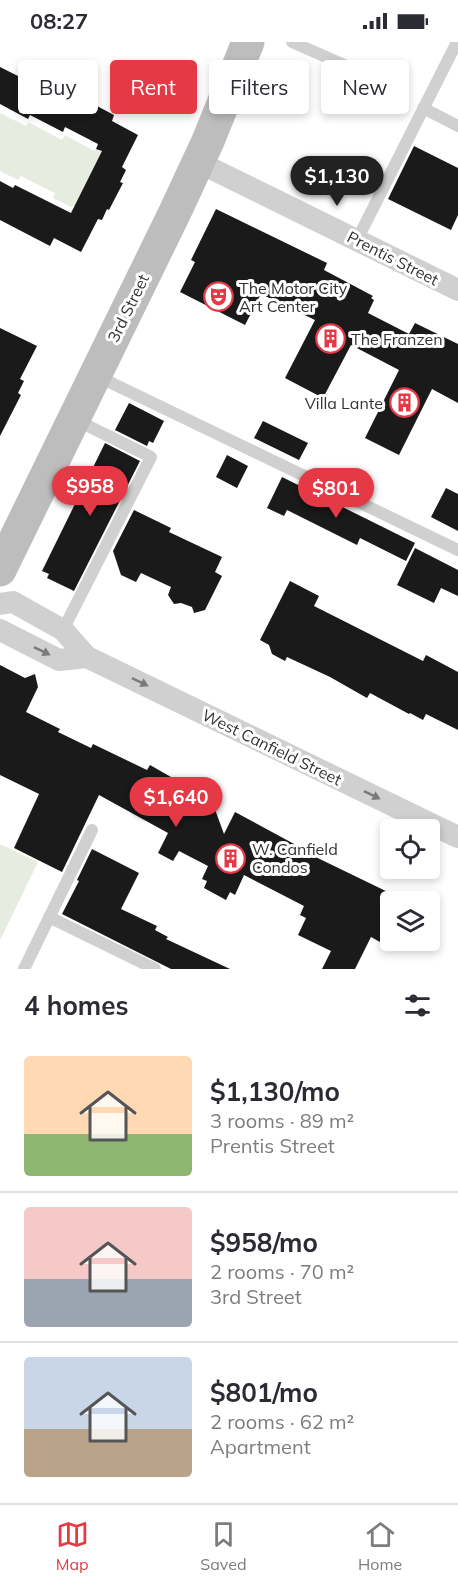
<!DOCTYPE html>
<html lang="en">
<head>
<meta charset="utf-8">
<style>
	:root { --surface:#fff; --page:#f2f2f3; --text:#2b2b33; --muted:#7c7c81; --line:#e1e1e2; --accent:#e63946 }
	body { margin:0; font-family:Mulish,sans-serif; background:var(--page); color:var(--text); height:100vh; display:flex; flex-direction:column; font-size:22px; white-space:nowrap }
	* { box-sizing:border-box; margin:0 }
	p { font-size:20px; color:var(--muted) }
	.icon { flex:none; width:33px; height:33px; fill:none; stroke:currentColor; stroke-width:2; stroke-linecap:round; stroke-linejoin:round }
	.map { position:relative; height:927px; overflow:hidden }
	.panel { display:flex; flex-direction:column; background:var(--surface); flex:1 }
	.panel>* { flex:none }
	.hud { position:absolute; left:18px; top:18px; width:423px; height:54px; display:flex; gap:12px }
	.controls { position:absolute; left:380px; top:777px; display:grid; gap:12px }
	.controls a { display:grid; place-items:center; width:60px; height:60px; border-radius:6px; background:var(--surface); box-shadow:0 3px 9px #0003; font-size:30px }
	.price { position:absolute; translate:-50% -51px; padding:0 14px; border-radius:21px; background:var(--accent); color:#fff; font-size:20px; line-height:39px; filter:drop-shadow(0 2px 3px #0008) }
	.price::after { content:''; position:absolute; left:50%; top:36px; width:18px; height:14px; margin-left:-9px; background:inherit; clip-path:polygon(0 0,100% 0,50% 100%) }
	.price.active { background:#222; color:#fff }
	ul { padding:0; list-style:none }
	li { display:flex; align-items:center; gap:18px; height:150px; padding:0 24px }
	li+li { border-top:2px solid var(--line) }
	li span { display:grid; place-items:center; flex:none; width:168px; height:120px; border-radius:6px; color:#555 }
	li>.icon { margin-inline-start:auto }
	span .icon { width:72px; height:72px; fill:#fffc; stroke-width:1 }
	li b { font-size:26px }
	h2 { display:flex; justify-content:space-between; align-items:center; height:72px; padding:0 24px; font-size:26px }
	.tag { padding:0 21px; border-radius:6px; background:var(--surface); box-shadow:0 3px 9px #0003; font-size:21px; line-height:54px }
	.tag.active { background:var(--accent); color:#fff }
	.status { display:flex; justify-content:space-between; align-items:center; height:42px; padding:0 30px; background:var(--surface); direction:ltr }
	.status svg { height:16px; fill:currentColor }
	.tabs { display:flex; justify-content:space-around; align-items:center; height:84px; border-top:2px solid var(--line); background:var(--surface); font-size:16px; color:var(--muted) }
	.tabs a { display:grid; justify-items:center; gap:3px }
	.tabs .active { color:var(--accent) }
	.map>svg:first-child { display:block }
</style>
</head>
<body>
<div class="status"><b>08:27</b><svg viewBox="0 0 49 12"><path d="M0 12V9h3v3zM5 12V6h3v6zM10 12V3h3v9zM15 12V0h3v12zM26 1h20v11H26zM47 4h2v5h-2z"/></svg></div>
<div class="map">
<svg width="458" height="927" viewBox="0 0 458 927">
	<rect width="100%" height="100%" fill="#fff"/>
	<path fill="#e6ecdf" d="M0 71 26 84 28 80 62 98 65 93 94 109 96 107 104 110 99 115 75 163 71 165 53 156 55 151 21 134 18 138 0 129Z
		M0 802 38 820 0 898Z"/>
	<path fill="#1a1a1a" d="M0 25 42 46 44 41 78 59 80 55 114 73 112 79 138 93 122 125 126 128 120 140 123 141 109 168 107 167 102 178 98 177 81 210 54 196 50 204 0 178V139L13 146 15 143 71 171 102 109 96 107 98 102 65 85 63 90 30 73 28 77 0 62Z
		M414 104 458 126V173L451 188 388 157Z
		M216 167 327 221 324 228 373 254 371 256 374 258 368 271 409 292 415 281 458 302V361L432 347 399 413 365 396 399 328 351 303 323 356 285 336 315 278 261 252 245 283 180 250 195 220 191 218Z
		M0 286 37 304 20 337 24 339 18 351 21 353 0 394Z
		M129 361 164 379 153 401 149 399 147 404 115 388Z
		M263 379 308 401 299 418 254 396Z
		M105 401 140 419 74 549 47 536 49 532 42 529Z
		M227 413 248 424 237 446 216 435Z
		M282 435 415 501 406 519 360 496 357 503 287 468 284 474 267 466Z
		M446 446 458 452V489L431 475Z
		M134 468 171 486 169 490 222 515 215 530 222 534 205 568 194 571 192 565 181 561 174 562 168 553 171 545 141 531 136 540 121 533 113 509Z
		M415 506 458 528V554L441 546 434 561 397 543Z
		M290 539 319 554 314 564 423 619 426 613 458 630V688L426 672 423 678 410 671 409 672 370 651 367 656 330 635 287 615 285 619 272 612 269 603 260 598Z
		M0 623 25 636 35 632 38 645 26 670 60 687 58 690 91 706 93 702 147 728 150 723 171 735 170 738 213 762 224 792 235 770 296 803 295 805 394 853 390 860V878L380 900 371 895 355 927H322L331 909 298 893 306 876 300 873 304 864 244 833 235 853 230 850 226 858 204 846 207 839 202 837 208 824 179 809 173 819 158 811 168 791 99 753 62 830 14 806 39 752 0 733Z
		M92 807 139 831 121 867 157 884 155 888 168 895 166 897 230 927H171L62 872 79 839 77 838Z"/>
	<g fill="none" stroke-linecap="round" stroke-linejoin="round">
		<path stroke="#d0d0d0" stroke-width="12" d="M292 0 385 41
			M423 66 458 84
			M357 198 457 0
			M97 334 458 508
			M63 588 151 415 76 378
			M49 875 155 927
			M24 927 92 788"/>
		<path stroke="#d0d0d0" stroke-width="22" d="M198 120 458 248
			M0 562 13 560 63 588 87 615 458 795
			M0 588 59 618 87 615"/>
		<path stroke="#bdbdbd" stroke-width="33" d="M0 528 175 170 208 99 248 0"/>
	</g>
	<defs><path id="oneway-solid" d="M-6-.8H1V-3.2L6.5 0L1 3.2V.8H-6Z" transform="scale(1.5)"/></defs>
	<g fill="#7a7a7a">
		<use href="#oneway-solid" transform="translate(42 609) rotate(26)"/>
		<use href="#oneway-solid" transform="translate(140 640) rotate(26)"/>
		<use href="#oneway-solid" transform="translate(372 753) rotate(26)"/>
	</g>
	<defs>
		<symbol id="theatre-ring" viewBox="-11 -11 22 22"><circle r="9.5" fill="#fff" stroke="#e63946" stroke-width="1.5"/><path d="M-5-5.5Q0-4 5-5.5V0Q5 5 0 6Q-5 5-5 0ZM-3.3-2.5H-1v1.5H-3.3ZM1-2.5H3.3v1.5H1ZM-2.8 1Q0 5.5 2.8 1Z" fill="#e63946"/></symbol>
		<symbol id="building-ring" viewBox="-11 -11 22 22"><circle r="9.5" fill="#fff" stroke="#e63946" stroke-width="1.5"/><path d="M-4-6H4V6H1V3H-1V6H-4ZM-2.5-4.3h1.7v1.8h-1.7ZM.8-4.3h1.7v1.8H.8ZM-2.5-1h1.7V.8h-1.7ZM.8-1h1.7V.8H.8Z" fill="#e63946"/></symbol>
	</defs>
	<g fill-rule="evenodd">
		<use href="#theatre-ring" x="202" y="238" width="33" height="33"/>
		<use href="#building-ring" x="314" y="280" width="33" height="33"/>
		<use href="#building-ring" x="388" y="344" width="33" height="33"/>
		<use href="#building-ring" x="214" y="800" width="33" height="33"/>
	</g>
	<g text-anchor="middle" dominant-baseline="central" stroke-width="6" stroke-linejoin="round" paint-order="stroke">
		<g font-size="16" fill="#333" stroke="#fff">
			<text transform="translate(393 216) rotate(27)">Prentis Street</text>
			<text transform="translate(128 266) rotate(-64)">3rd Street</text>
			<text transform="translate(272 705) rotate(26)">West Canfield Street</text>
		</g>
		<g font-size="16" fill="#333" stroke="#fff" text-anchor="start">
			<text x="239" y="246">The Motor City<tspan x="239" dy="18">Art Center</tspan></text>
			<text x="351" y="297">The Franzen</text>
			<text x="383" y="361" text-anchor="end">Villa Lante</text>
			<text x="252" y="807">W. Canfield<tspan x="252" dy="18">Condos</tspan></text>
		</g>
	</g>
</svg>
<div class="controls">
<a><svg class="icon" aria-label="locate" viewBox="0 0 24 24"><circle cx="12" cy="12" r="6"/><path d="M12 2v4M12 18v4M2 12h4M18 12h4"/></svg></a>
<a><svg class="icon" aria-label="layers" viewBox="0 0 24 24"><path d="M12 4l9 5-9 5-9-5zM3 14l9 5 9-5"/></svg></a>
</div>
<b class="price active" style="left:337px;top:165px">$1,130</b>
<b class="price" style="left:90px;top:475px">$958</b>
<b class="price" style="left:336px;top:477px">$801</b>
<b class="price" style="left:176px;top:786px">$1,640</b>
<div class="hud">
<a class="tag">Buy</a>
<a class="tag active">Rent</a>
<a class="tag">Filters</a>
<a class="tag">New</a>
</div>
</div>
<section class="panel">
<h2>4 homes<svg class="icon" aria-label="filters" viewBox="0 0 24 24"><path d="M4 7h16M4 17h16"/><circle cx="9" cy="7" r="2"/><circle cx="15" cy="17" r="2"/></svg></h2>
<ul>
<li><span style="background:linear-gradient(#ffd9b3 65%,#8fb573 0)"><svg class="icon" aria-label="home" viewBox="0 0 24 24"><path d="M3 11l9-7 9 7M6 9v11h12V9"/></svg></span><div><b>$1,130/mo</b><p>3 rooms · 89 m²</p><p>Prentis Street</p></div></li>
<li><span style="background:linear-gradient(#f6c9c9 60%,#9aa5b1 0)"><svg class="icon" aria-label="home" viewBox="0 0 24 24"><path d="M3 11l9-7 9 7M6 9v11h12V9"/></svg></span><div><b>$958/mo</b><p>2 rooms · 70 m²</p><p>3rd Street</p></div></li>
<li><span style="background:linear-gradient(#c9d6e8 60%,#b9a48a 0)"><svg class="icon" aria-label="home" viewBox="0 0 24 24"><path d="M3 11l9-7 9 7M6 9v11h12V9"/></svg></span><div><b>$801/mo</b><p>2 rooms · 62 m²</p><p>Apartment</p></div></li>
</ul>
</section>
<nav class="tabs">
<a class="active"><svg class="icon" aria-label="map" viewBox="0 0 24 24"><path d="M3 6l6-2 6 2 6-2v14l-6 2-6-2-6 2zM9 4v14M15 6v14"/></svg>Map</a>
<a><svg class="icon" aria-label="saved" viewBox="0 0 24 24"><path d="M7 4h10v16l-5-4-5 4z"/></svg>Saved</a>
<a><svg class="icon" aria-label="home" viewBox="0 0 24 24"><path d="M3 11l9-7 9 7M6 9v11h12V9"/></svg>Home</a>
</nav>
</body>
</html>
